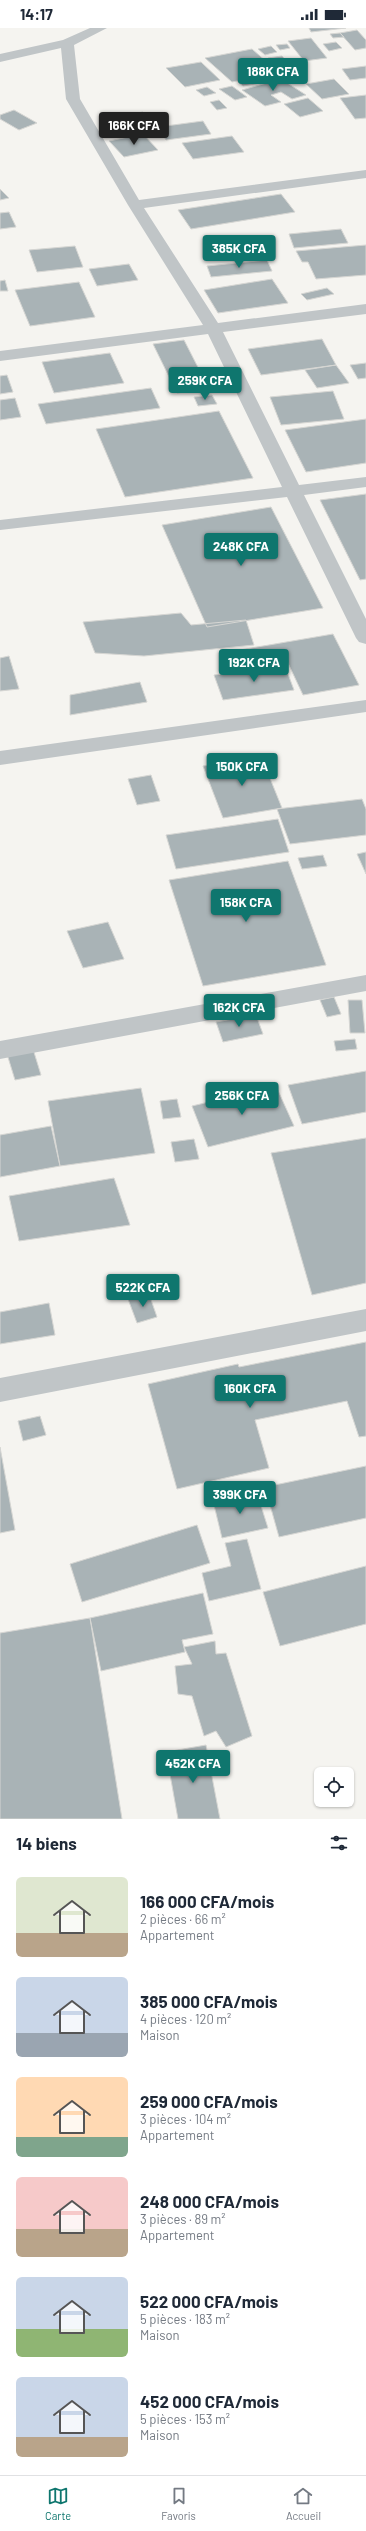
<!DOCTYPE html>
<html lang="fr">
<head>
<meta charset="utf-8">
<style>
	:root { --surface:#fff; --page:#f2f2f3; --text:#1f2937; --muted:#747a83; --line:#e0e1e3; --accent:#0f766e }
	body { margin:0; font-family:Barlow,sans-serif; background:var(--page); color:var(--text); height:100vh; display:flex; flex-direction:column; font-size:15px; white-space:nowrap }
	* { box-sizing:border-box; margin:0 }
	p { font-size:13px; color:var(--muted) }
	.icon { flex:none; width:22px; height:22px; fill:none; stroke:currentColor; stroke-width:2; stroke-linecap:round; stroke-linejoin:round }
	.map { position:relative; height:1791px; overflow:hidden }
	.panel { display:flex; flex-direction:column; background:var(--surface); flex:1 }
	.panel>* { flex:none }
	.controls { position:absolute; left:314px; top:1739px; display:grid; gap:8px }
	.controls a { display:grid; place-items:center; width:40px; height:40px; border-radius:6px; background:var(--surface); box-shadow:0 1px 3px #0004; font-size:20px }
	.price { position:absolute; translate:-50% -34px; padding:0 9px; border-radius:4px; background:var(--accent); color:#fff; font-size:13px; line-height:26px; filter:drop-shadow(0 1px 2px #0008) }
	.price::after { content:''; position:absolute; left:50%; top:24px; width:12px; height:9px; margin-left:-6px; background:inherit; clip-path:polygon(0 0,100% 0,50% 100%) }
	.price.selected { background:#222; color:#fff }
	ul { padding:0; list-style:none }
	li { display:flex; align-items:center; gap:12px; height:100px; padding:0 16px }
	li span { display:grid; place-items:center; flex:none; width:112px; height:80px; border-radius:6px; color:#555 }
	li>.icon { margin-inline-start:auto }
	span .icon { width:48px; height:48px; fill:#fffc; stroke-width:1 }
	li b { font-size:17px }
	h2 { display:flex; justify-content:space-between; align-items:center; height:48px; padding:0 16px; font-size:17px }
	.status { display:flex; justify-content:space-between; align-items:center; height:28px; padding:0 20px; background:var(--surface); direction:ltr }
	.status svg { height:11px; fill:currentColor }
	.menu { display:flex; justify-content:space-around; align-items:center; height:56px; border-top:1px solid var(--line); background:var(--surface); font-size:11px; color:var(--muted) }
	.menu a { display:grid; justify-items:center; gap:2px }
	.menu .selected { color:var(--accent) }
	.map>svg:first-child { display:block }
</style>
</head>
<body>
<div class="status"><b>14:17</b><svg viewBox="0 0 49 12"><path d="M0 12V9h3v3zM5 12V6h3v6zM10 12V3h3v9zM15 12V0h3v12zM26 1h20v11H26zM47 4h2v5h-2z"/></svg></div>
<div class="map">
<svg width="366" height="1791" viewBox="0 0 366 1791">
	<rect width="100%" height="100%" fill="#f5f4f0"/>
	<path fill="#a9b3b6" stroke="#d6d6d3" d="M309 0H346L311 4Z
		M357 2 366 12V20L355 22 340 5Z
		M340 5 344 9 333 10 330 6Z
		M311 10 327 30 304 33 288 13Z
		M336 14 342 20 329 23 323 16Z
		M287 16 290 20 280 22 276 17Z
		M271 18 277 24 265 27 258 21Z
		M252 21 285 50 267 53 262 49 255 50 260 55 243 58 237 53 232 54 205 30Z
		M282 28 292 39 278 41 268 30Z
		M201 34 220 52 185 59 166 40Z
		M366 38V50L350 52 342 41Z
		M281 51 306 67 292 71 281 64 271 67 281 74 265 78 242 62Z
		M334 51 349 66 322 71 306 56Z
		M232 58 247 69 235 72 219 61Z
		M207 59 216 65 204 68 196 62Z
		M366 67V90L355 91 340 70Z
		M308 70 323 83 300 89 284 76Z
		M219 72 227 80 217 82 210 74Z
		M14 82 37 95 19 102 0 91V87Z
		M143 84 149 93 116 98 110 90Z
		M203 93 211 106 166 112 158 99Z
		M143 106 158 122 124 129 109 113Z
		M232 108 244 124 193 131 182 115Z
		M0 161 9 170 0 172Z
		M281 166 295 184 191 201 178 182Z
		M9 184 16 199 0 201V185Z
		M341 201 348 215 294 220 289 206Z
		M366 217V247L316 251 308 234H302L296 223Z
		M75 218 83 239 37 244 29 222Z
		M267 232 272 243 211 249 207 238Z
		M129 236 138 252 97 258 89 241Z
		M272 251 288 275 218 285 204 262Z
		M5 252 8 263H0V253Z
		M79 254 95 289 30 298 15 262Z
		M327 260 334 266 307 272 301 266Z
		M322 311 336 337 261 347 248 321Z
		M184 312 209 361 177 365 153 316Z
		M110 325 124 355 54 365 42 334Z
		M366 335V350L358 351 350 337Z
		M336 337 349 355 317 360 305 342Z
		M7 347 13 364 0 366V348Z
		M151 360 160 380 46 396 38 376Z
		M333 363 344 391 281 397 270 369Z
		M212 367 217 376 198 378 194 369Z
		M15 370 21 389 0 392V372Z
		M219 383 253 450 125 469 96 401Z
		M366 391V435L306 444 285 402Z
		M366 466V551L360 552 320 472Z
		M271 479 323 580 207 599 162 497Z
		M181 585 191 597 246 592 254 617 144 628 95 625 83 594Z
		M333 606 359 657 303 667 287 633 243 641 234 623Z
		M9 628 19 661 0 663V630Z
		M285 638 294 662 223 672 214 647Z
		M140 654 147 674 70 687V667Z
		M261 728 282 780 223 790 203 738Z
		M151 747 160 773 137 777 128 751Z
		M362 771 366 781V807L290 816 277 781Z
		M278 791 289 824 176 841 166 807Z
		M366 824V846L357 826Z
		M323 827 327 838 302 841 298 830Z
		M288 833 326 937 203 958 169 852Z
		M108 894 124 931 83 940 67 903Z
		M334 969 341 986 327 989 320 972Z
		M348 972H362L365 1005H350Z
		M256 987 263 1006 223 1014 216 994Z
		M355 1011 357 1021 336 1023 334 1013Z
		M33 1021 41 1047 15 1052 7 1026Z
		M366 1043V1084L302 1096 288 1057Z
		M276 1058 294 1098 208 1119 192 1078Z
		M141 1060 155 1125 60 1138 48 1073Z
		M177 1071 181 1089 163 1091 160 1073Z
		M51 1098 60 1138 0 1149V1107Z
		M366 1110V1255L312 1267 271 1125Z
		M194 1111 199 1131 175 1134 171 1114Z
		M114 1150 130 1197 19 1213 9 1168Z
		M149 1266 157 1289 137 1295 128 1271Z
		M49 1275 55 1307 0 1316V1284Z
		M366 1314V1408L359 1409 347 1373 255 1392 269 1440 177 1461 148 1356 238 1336 239 1339Z
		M40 1388 46 1407 23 1413 18 1393Z
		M0 1419 15 1502 0 1505Z
		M366 1438V1490L279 1509 265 1459Z
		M257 1465 268 1500 222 1510 213 1473Z
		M197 1497 210 1535 82 1574 70 1536Z
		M247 1511 261 1561 209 1573 202 1545 231 1538 225 1515Z
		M366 1538V1596L280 1618 263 1564Z
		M203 1565 213 1606 182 1612 185 1624 101 1643 90 1590Z
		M90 1590 122 1791H0V1605Z
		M215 1613 216 1626 226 1625 252 1708 226 1719 216 1703 204 1708 192 1668 178 1666 175 1638 192 1636 184 1619Z
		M206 1717 220 1791H178L166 1724Z"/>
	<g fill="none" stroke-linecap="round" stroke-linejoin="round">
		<path fill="#c0c5c7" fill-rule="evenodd" d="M90 0H107L74 17 80 71 139 172 366 142V150L144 180 218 295 366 276V286L223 304 299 457 366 449V459L304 467 366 591V616L359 614 356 610 287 469 0 502V492L282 459 208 306 0 333V323L203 297 128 177 66 71 61 20 0 34V26L63 12Z
			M366 672V684L0 737V723Z
			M366 947V963L0 1031V1013Z
			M366 1281V1303L0 1374V1350Z"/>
	</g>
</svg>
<div class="controls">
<a><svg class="icon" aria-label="locate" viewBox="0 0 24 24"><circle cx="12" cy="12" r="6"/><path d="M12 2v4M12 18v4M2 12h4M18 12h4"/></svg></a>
</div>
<b class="price" style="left:273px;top:64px">188K CFA</b>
<b class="price selected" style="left:134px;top:118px">166K CFA</b>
<b class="price" style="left:239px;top:241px">385K CFA</b>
<b class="price" style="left:205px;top:373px">259K CFA</b>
<b class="price" style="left:241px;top:539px">248K CFA</b>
<b class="price" style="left:254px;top:655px">192K CFA</b>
<b class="price" style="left:242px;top:759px">150K CFA</b>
<b class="price" style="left:246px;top:895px">158K CFA</b>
<b class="price" style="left:239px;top:1000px">162K CFA</b>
<b class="price" style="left:242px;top:1088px">256K CFA</b>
<b class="price" style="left:143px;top:1280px">522K CFA</b>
<b class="price" style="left:250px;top:1381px">160K CFA</b>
<b class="price" style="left:240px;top:1487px">399K CFA</b>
<b class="price" style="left:193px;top:1756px">452K CFA</b>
</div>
<section class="panel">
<h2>14 biens<svg class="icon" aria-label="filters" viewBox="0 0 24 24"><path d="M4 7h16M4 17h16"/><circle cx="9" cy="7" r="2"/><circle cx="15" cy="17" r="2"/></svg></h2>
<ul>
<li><span style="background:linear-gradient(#dfe7d0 70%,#b9a48a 0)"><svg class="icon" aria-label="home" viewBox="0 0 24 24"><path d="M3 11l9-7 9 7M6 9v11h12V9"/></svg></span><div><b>166 000 CFA/mois</b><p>2 pièces · 66 m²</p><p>Appartement</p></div></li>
<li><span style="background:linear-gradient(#c9d6e8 70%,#9aa5b1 0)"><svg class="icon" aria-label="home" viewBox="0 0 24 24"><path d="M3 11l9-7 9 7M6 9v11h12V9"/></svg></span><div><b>385 000 CFA/mois</b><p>4 pièces · 120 m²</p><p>Maison</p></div></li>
<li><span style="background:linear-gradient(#ffd9b3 75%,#7fa58c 0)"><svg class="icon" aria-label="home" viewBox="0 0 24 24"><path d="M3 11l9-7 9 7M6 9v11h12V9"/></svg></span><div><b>259 000 CFA/mois</b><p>3 pièces · 104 m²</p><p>Appartement</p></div></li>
<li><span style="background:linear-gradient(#f6c9c9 65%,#b9a48a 0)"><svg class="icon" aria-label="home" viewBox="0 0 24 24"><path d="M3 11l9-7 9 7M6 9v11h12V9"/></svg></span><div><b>248 000 CFA/mois</b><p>3 pièces · 89 m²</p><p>Appartement</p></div></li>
<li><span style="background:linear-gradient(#c9d6e8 65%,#8fb573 0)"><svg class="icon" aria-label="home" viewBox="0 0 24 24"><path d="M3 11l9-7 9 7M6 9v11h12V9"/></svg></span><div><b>522 000 CFA/mois</b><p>5 pièces · 183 m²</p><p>Maison</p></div></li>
<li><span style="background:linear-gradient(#c9d6e8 75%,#b9a48a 0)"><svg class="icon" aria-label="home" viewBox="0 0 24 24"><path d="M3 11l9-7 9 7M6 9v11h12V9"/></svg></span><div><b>452 000 CFA/mois</b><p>5 pièces · 153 m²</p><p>Maison</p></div></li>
</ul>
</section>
<nav class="menu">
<a class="selected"><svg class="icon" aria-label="map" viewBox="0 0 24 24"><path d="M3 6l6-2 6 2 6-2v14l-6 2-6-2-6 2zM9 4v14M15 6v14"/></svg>Carte</a>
<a><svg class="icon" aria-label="saved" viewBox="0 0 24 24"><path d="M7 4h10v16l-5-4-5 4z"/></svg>Favoris</a>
<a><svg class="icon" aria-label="home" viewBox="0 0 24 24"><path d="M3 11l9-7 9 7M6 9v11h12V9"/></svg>Accueil</a>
</nav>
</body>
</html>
